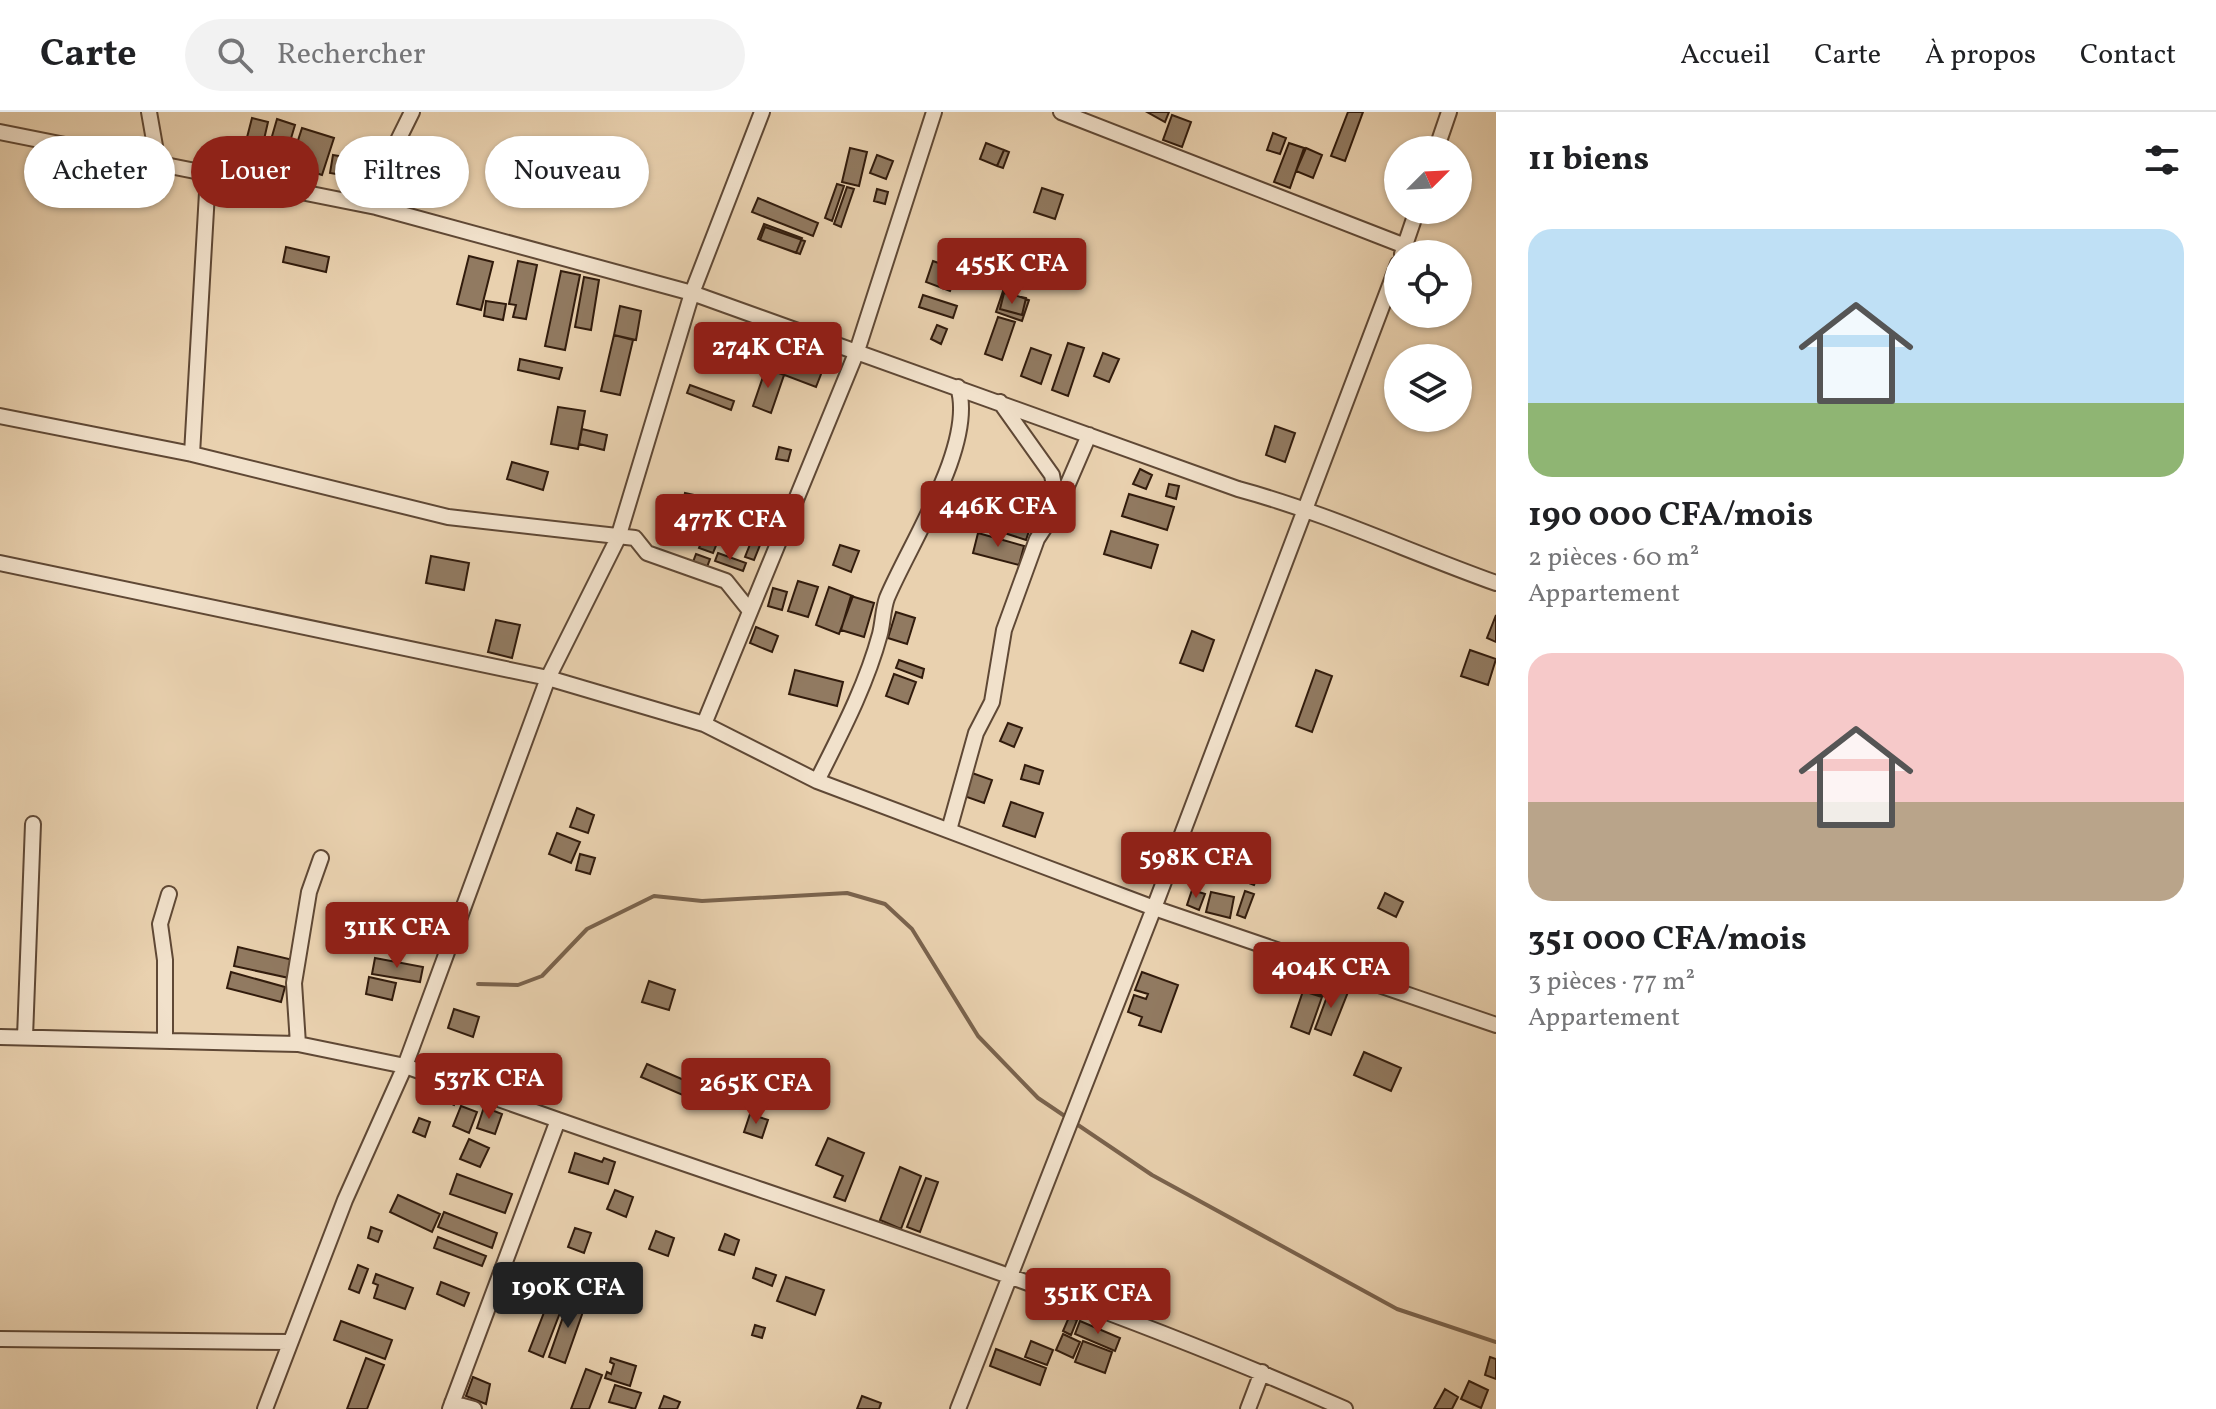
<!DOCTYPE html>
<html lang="fr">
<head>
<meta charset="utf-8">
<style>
	:root { --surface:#fff; --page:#f2f2f2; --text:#202124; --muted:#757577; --line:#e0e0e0; --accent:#8f2418 }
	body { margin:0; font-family:Vollkorn,serif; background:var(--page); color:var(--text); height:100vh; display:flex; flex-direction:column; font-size:30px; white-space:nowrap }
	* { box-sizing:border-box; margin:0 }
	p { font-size:26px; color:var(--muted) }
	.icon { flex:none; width:44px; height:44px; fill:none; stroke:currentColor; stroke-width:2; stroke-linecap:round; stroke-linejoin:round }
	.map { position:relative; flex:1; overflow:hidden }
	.panel { display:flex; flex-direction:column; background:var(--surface); width:720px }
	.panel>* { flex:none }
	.hud { position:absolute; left:24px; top:24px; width:760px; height:72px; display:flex; gap:16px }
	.needle { width:52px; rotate:66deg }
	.tools { position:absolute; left:1384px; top:24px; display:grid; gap:16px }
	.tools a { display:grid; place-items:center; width:88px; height:88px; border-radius:50%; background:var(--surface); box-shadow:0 2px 6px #0004; font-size:40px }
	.price { position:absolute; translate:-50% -68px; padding:0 18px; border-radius:8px; background:var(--accent); color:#fff; font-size:26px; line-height:52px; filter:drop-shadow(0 2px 4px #0008) }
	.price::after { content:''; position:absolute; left:50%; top:48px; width:24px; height:18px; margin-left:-12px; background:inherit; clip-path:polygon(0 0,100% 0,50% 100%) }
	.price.on { background:#222; color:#fff }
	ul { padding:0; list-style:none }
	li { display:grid; align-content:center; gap:16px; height:424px; padding:0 32px }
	li span { display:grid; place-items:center; height:248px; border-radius:24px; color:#555 }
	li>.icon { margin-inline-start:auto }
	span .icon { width:144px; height:144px; fill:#fffc; stroke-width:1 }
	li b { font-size:34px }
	h2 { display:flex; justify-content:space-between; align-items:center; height:96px; padding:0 32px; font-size:34px }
	.pill { padding:0 28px; border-radius:36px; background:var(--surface); box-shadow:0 2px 6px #0004; font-size:28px; line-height:72px }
	.pill.on { background:var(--accent); color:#fff }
	header { display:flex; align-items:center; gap:48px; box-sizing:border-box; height:112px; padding:0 40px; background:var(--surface); border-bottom:2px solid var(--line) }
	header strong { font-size:38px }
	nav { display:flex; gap:44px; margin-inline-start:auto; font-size:28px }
	.search { width:560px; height:72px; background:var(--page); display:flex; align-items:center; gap:20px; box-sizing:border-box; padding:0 28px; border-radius:44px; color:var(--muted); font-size:30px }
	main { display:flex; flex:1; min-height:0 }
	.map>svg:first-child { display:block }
</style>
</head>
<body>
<header>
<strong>Carte</strong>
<div class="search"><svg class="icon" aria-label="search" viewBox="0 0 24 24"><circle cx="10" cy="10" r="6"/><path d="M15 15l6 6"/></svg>Rechercher</div>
<nav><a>Accueil</a><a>Carte</a><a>À propos</a><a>Contact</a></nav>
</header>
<main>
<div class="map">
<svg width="1496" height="1297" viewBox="0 0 1496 1297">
	<rect width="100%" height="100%" fill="#e9d1af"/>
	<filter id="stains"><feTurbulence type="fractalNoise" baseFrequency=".0025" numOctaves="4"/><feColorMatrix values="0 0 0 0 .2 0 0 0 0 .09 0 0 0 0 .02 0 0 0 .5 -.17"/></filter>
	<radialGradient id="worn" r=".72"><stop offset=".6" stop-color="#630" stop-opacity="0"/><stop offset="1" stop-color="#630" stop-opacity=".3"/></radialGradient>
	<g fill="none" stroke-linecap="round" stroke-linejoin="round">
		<path stroke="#7a634d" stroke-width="4" d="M478 872 518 873 542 864 587 817 654 784 702 789 847 781 885 792 912 817 978 924 1038 986 1152 1063 1397 1197 1496 1230"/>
	</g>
	<path fill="#917a61" stroke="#311b0c" stroke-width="2" d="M1147 0H1169L1165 10Z
		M1348 0H1363L1345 49 1331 44Z
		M1172 3 1191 10 1182 35 1163 28Z
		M252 6 268 10 260 45 243 41Z
		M277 7 295 13 284 50 266 45Z
		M302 16 334 26 322 63 290 53Z
		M1273 21 1286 26 1280 42 1267 38Z
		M986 31 1004 38 997 54 980 47Z
		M1289 31 1304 36 1290 76 1274 70Z
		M850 36 867 40 859 74 842 70Z
		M1306 36 1322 43 1313 66 1296 59Z
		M1004 38 1009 40 1003 56 997 54Z
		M333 43 369 49 366 67 330 61Z
		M877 43 893 49 886 67 870 61Z
		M409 45 452 70 443 86 399 61Z
		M837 72 844 74 832 109 825 106Z
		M847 75 854 77 841 115 834 112Z
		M1042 76 1063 83 1055 107 1034 100Z
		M877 77 888 80 885 92 874 89Z
		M758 86 818 111 813 124 752 100Z
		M764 112 802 126 796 141 758 127Z
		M765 115 805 129 800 142 760 128Z
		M286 135 329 145 326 160 283 150Z
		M469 144 493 150 481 198 457 192Z
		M518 149 537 153 526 207 513 205 516 193 509 192Z
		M933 149 958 158 950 179 926 170Z
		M561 159 580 163 565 238 545 234Z
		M584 165 599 168 591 218 575 215Z
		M1003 179 1029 188 1022 209 996 200Z
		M1004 181 1026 186 1022 203 1000 197Z
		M923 183 957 194 953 206 919 195Z
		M486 189 506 192 503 208 484 204Z
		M620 194 641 199 636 228 614 223Z
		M998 205 1015 210 1002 248 985 242Z
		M937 213 947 217 941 232 931 227Z
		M614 223 633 228 620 283 601 279Z
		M1068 231 1084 236 1068 284 1052 278Z
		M1031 236 1051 243 1041 272 1021 264Z
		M773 239 823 257 816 275 766 256Z
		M1103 241 1119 247 1109 270 1094 264Z
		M520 247 562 256 559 267 518 258Z
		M766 256 784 263 771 301 753 294Z
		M690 273 734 289 731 298 687 281Z
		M558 295 585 299 578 337 551 332Z
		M1275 314 1295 321 1285 350 1266 343Z
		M582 317 607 323 604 338 579 332Z
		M779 335 791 338 788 349 776 347Z
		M512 350 548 360 543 378 507 367Z
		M1140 357 1152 363 1146 377 1133 372Z
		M1169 372 1179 374 1176 387 1166 384Z
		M685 381 708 386 705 400 682 395Z
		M1129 382 1174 395 1167 418 1122 404Z
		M991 400 1031 413 1026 428 986 415Z
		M710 404 731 412 725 427 704 419Z
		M1111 419 1158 433 1151 456 1104 442Z
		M705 421 719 426 713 441 699 436Z
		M978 421 1024 434 1019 453 973 441Z
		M751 430 760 433 754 448 745 445Z
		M840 433 859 439 851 460 833 453Z
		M718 441 746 451 743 459 715 449Z
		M696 442 710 447 707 455 693 450Z
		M431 444 469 451 464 478 426 471Z
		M798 469 818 475 808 505 788 499Z
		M829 475 853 484 839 522 816 513Z
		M773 476 787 480 782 498 768 494Z
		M851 484 874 491 864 525 841 518Z
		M896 500 915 506 907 532 888 526Z
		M1496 503V530L1487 526Z
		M496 508 520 513 512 546 488 540Z
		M756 515 778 524 772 540 750 531Z
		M1192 519 1214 528 1203 559 1180 551Z
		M1470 538 1496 547 1488 573 1461 564Z
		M899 548 924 557 922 566 896 556Z
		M795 558 843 570 837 594 789 582Z
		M1316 558 1332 564 1312 620 1296 614Z
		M894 562 916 570 908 592 886 584Z
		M1008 611 1022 616 1014 635 1000 629Z
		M1025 653 1043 659 1039 672 1021 667Z
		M972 661 992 668 984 691 964 684Z
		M1011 690 1043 701 1035 725 1003 714Z
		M577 696 594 703 588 721 570 715Z
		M557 721 580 730 571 751 549 742Z
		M580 742 595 746 590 762 576 758Z
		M1226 749 1259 761 1254 773 1222 761Z
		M1192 778 1205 782 1199 798 1187 793Z
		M1245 779 1254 782 1245 806 1237 803Z
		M1211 780 1234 785 1230 806 1206 800Z
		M1385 781 1403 790 1396 805 1378 796Z
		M238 835 293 848 289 866 234 854Z
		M375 846 423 855 420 870 372 862Z
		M231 860 285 875 281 890 227 876Z
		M1142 860 1178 873 1161 920 1139 913 1142 905 1128 900 1134 883 1146 887 1148 882 1135 878Z
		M369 865 396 871 392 888 366 882Z
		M1309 866 1327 873 1323 884 1305 876Z
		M649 869 675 878 669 898 642 890Z
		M1331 874 1348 880 1331 923 1315 917Z
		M1303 879 1322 885 1309 922 1291 915Z
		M454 897 479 905 473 925 448 916Z
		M1364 940 1401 956 1391 979 1354 963Z
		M647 952 691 971 685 984 641 965Z
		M438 967 461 977 454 993 432 983Z
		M461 994 477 1000 469 1021 453 1014Z
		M484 995 502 1002 495 1022 477 1016Z
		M750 1002 768 1008 762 1026 744 1020Z
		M419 1006 430 1010 425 1025 413 1020Z
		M828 1026 864 1041 845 1089 834 1085 843 1064 816 1053Z
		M469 1027 489 1036 480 1055 460 1047Z
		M575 1041 602 1050 604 1046 615 1050 608 1072 569 1060Z
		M900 1055 921 1064 901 1117 880 1108Z
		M457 1062 512 1082 505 1101 450 1082Z
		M926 1066 938 1070 920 1120 907 1115Z
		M615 1078 633 1085 626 1105 607 1097Z
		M398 1083 440 1102 432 1120 390 1100Z
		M444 1100 497 1121 492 1136 438 1115Z
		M371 1115 382 1119 378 1130 368 1126Z
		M575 1116 591 1121 584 1141 568 1135Z
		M656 1119 674 1126 668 1144 649 1137Z
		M725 1122 739 1128 734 1143 719 1138Z
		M438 1125 486 1144 482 1154 434 1136Z
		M358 1153 368 1157 359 1181 349 1177Z
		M756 1156 776 1163 772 1174 753 1166Z
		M376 1162 413 1176 405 1197 374 1186 378 1173 373 1171Z
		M508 1162 526 1168 519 1191 500 1185Z
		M786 1165 824 1178 815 1203 777 1189Z
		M441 1170 469 1181 464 1194 437 1182Z
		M552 1180 566 1185 543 1245 529 1239Z
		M570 1185 586 1191 565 1251 549 1245Z
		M1069 1205 1077 1208 1071 1223 1063 1219Z
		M341 1209 392 1228 385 1247 334 1228Z
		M1080 1209 1120 1226 1115 1239 1075 1222Z
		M755 1213 765 1216 762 1226 752 1223Z
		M1063 1222 1080 1230 1073 1246 1056 1238Z
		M1031 1229 1053 1238 1047 1253 1025 1245Z
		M1083 1229 1112 1240 1105 1261 1075 1250Z
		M996 1237 1046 1256 1040 1273 990 1254Z
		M1490 1245 1496 1247V1267L1485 1263Z
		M366 1246 384 1253 367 1297H347Z
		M611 1246 636 1254 630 1274 605 1266 607 1260 611 1262 614 1252 610 1250Z
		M586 1257 602 1263 589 1297H571Z
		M473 1265 490 1272 486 1292 466 1284Z
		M1469 1269 1488 1278 1481 1296 1461 1287Z
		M615 1273 641 1281 635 1297 609 1290Z
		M1445 1277 1458 1285 1452 1297H1434Z
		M664 1284 680 1290 677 1297H659Z
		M862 1284 881 1291 879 1297H857Z"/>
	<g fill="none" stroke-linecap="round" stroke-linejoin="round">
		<defs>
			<path id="street" d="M149 0 158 51
				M1061 0 1405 134
				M0 20 376 95 692 181 1238 377C1327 401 1409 440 1496 471
				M1436 38 1449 0
				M366 93 412 0
				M1402 142 1417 98
				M1000 290 1052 363 1058 395
				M0 304 192 342 448 405 635 426 647 441 726 469 750 499
				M192 342 208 63
				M0 451 548 566 704 612 817 669 1154 796 1496 913
				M704 612 857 239 934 0
				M817 669C841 621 866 574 880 522 883 510 883 497 887 486 910 431 976 332 958 275
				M949 718 976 621 992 590 1004 518 1037 427 1058 395 1089 323
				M0 925 298 932 405 954 558 1008 450 1297
				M25 925 33 712
				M165 929V848L160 812 169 782
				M298 932 294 871 309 780 321 746
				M558 1008C821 1100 1090 1184 1345 1297
				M0 1227 290 1230
				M452 1291 474 1297
				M265 1297 345 1088 405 954 548 566 618 426 692 181 762 0
				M958 1297 1154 796 1398 152
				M1248 1297 1262 1260"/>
		</defs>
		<use href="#street" stroke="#5f4835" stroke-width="18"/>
		<use href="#street" stroke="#f1e1cb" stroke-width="14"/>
	</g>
	<rect width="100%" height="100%" filter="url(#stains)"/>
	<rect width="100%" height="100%" fill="url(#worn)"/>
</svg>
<div class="tools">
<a><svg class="needle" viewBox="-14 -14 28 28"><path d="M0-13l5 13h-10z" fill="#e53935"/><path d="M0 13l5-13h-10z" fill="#757577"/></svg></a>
<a><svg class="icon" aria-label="locate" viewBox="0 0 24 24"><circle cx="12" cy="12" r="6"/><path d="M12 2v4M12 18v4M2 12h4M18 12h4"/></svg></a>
<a><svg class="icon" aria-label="layers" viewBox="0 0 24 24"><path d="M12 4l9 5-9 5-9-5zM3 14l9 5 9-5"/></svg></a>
</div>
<b class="price" style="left:1012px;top:194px">455K CFA</b>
<b class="price" style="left:768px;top:278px">274K CFA</b>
<b class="price" style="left:998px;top:437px">446K CFA</b>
<b class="price" style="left:730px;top:450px">477K CFA</b>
<b class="price" style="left:1196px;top:788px">598K CFA</b>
<b class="price" style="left:397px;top:858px">311K CFA</b>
<b class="price" style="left:1331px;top:898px">404K CFA</b>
<b class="price" style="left:489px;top:1009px">537K CFA</b>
<b class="price" style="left:756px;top:1014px">265K CFA</b>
<b class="price on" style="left:568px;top:1218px">190K CFA</b>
<b class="price" style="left:1098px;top:1224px">351K CFA</b>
<div class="hud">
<a class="pill">Acheter</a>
<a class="pill on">Louer</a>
<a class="pill">Filtres</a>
<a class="pill">Nouveau</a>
</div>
</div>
<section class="panel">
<h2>11 biens<svg class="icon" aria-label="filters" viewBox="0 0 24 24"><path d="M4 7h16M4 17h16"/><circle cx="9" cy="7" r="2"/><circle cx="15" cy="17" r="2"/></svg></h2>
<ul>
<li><span style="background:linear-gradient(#bfe0f5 70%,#8fb573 0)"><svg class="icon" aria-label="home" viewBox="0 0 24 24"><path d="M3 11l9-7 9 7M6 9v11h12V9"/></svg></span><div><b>190 000 CFA/mois</b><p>2 pièces · 60 m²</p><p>Appartement</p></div></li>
<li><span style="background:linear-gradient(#f6c9c9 60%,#b9a48a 0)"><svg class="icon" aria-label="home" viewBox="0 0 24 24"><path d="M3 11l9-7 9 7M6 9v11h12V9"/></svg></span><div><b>351 000 CFA/mois</b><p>3 pièces · 77 m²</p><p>Appartement</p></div></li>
</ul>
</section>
</main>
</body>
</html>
